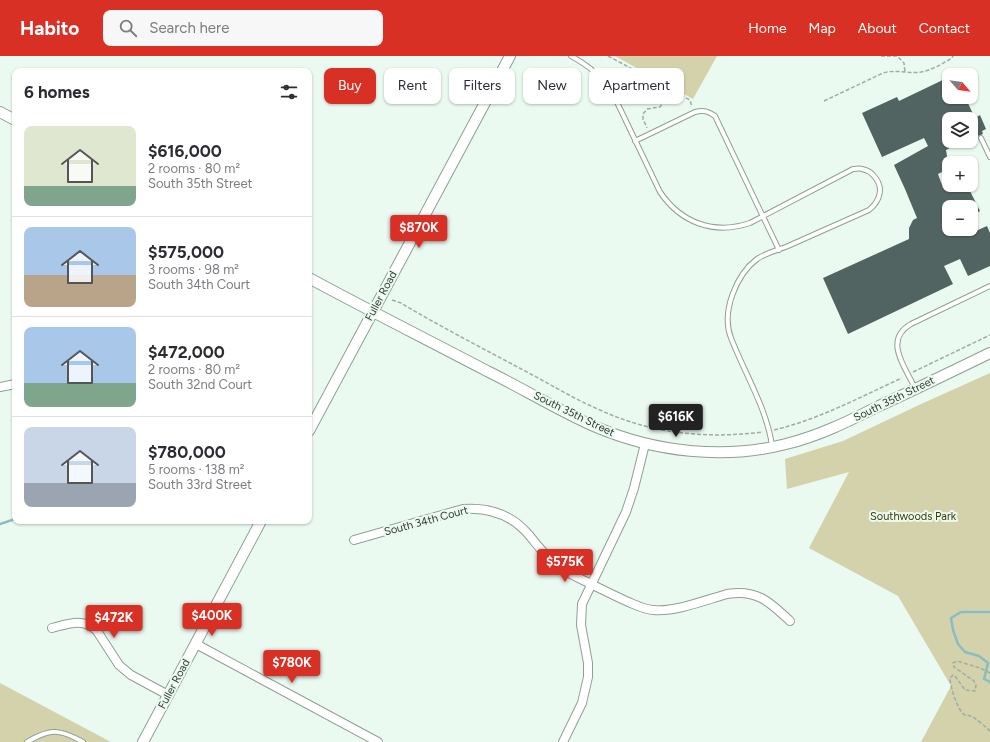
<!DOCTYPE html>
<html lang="en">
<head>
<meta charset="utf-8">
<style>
	:root { --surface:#fff; --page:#f7f7f7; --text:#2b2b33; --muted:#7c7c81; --line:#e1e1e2; --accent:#d93025 }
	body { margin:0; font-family:Figtree,sans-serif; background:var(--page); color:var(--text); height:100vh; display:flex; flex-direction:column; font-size:15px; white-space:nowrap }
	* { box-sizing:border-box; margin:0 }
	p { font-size:13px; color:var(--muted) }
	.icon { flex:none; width:22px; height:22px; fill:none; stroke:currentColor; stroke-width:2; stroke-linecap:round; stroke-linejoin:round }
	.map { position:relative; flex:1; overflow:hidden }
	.side { position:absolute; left:12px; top:12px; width:300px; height:456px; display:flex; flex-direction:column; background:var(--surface); border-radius:8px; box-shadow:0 1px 3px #0004 }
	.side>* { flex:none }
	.banner { position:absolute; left:324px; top:12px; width:380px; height:36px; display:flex; gap:8px }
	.needle { width:26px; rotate:118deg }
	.fabs { position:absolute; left:942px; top:12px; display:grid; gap:8px }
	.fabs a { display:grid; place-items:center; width:36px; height:36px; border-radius:8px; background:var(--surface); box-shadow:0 1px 3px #0004; font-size:20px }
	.price { position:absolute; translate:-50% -34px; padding:0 9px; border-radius:4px; background:var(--accent); color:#fff; font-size:13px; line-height:26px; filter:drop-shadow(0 1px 2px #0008) }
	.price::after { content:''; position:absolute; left:50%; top:24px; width:12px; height:9px; margin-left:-6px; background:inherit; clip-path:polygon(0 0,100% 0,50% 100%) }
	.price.selected { background:#222; color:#fff }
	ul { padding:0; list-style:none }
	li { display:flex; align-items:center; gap:12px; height:100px; padding:0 12px }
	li+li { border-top:1px solid var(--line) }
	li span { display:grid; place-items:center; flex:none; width:112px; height:80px; border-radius:8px; color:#555 }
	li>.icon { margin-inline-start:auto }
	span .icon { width:48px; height:48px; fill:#fffc; stroke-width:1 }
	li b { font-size:17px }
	h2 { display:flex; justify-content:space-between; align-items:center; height:48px; padding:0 12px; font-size:17px }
	.tag { padding:0 14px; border-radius:8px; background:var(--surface); box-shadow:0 1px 3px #0004; font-size:14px; line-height:36px }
	.tag.selected { background:var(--accent); color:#fff }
	header { display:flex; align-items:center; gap:24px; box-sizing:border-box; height:56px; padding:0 20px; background:var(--accent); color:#fff }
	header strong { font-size:19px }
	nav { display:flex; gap:22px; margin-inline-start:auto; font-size:14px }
	.search { width:280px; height:36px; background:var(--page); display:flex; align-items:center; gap:10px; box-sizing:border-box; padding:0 14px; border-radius:8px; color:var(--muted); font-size:15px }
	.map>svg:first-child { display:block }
</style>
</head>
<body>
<header>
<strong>Habito</strong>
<div class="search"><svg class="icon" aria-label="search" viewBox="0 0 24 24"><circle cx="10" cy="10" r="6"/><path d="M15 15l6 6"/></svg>Search here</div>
<nav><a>Home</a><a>Map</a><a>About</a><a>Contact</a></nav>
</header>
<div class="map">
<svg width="990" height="686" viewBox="0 0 990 686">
	<rect width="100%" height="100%" fill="#eafaf0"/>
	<path fill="#d3d2ab" d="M615 0H717L693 43Z
		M990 317V686H921L951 630 898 540 809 492 849 416 787 433 785 403 843 385 919 349Z
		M0 627 111 686H0Z"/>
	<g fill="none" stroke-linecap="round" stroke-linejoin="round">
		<path stroke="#8abcc7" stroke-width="2.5" d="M0 468 15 463
			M990 556H961L951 562 953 574 958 588 965 596 979 600 988 607 984 623 990 626"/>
	</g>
	<path fill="#526461" d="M949 21V41H965L975 62 980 59 986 73 982 75 983 78 973 82V80L971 81V64L973 63H949V85H963L946 94 947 100 945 111 942 116 938 118 942 129 949 126V129H967L980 155 971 160V151H949V170L943 173H966L969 178 987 170 990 177V210L968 220 960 203 944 210 953 228 848 278 823 222 909 183V172L913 164 917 162 905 133 894 109 928 90 924 82 882 101 862 57 897 41 899 45Z"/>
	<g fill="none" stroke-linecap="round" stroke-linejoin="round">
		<defs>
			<path id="service" d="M571 0C589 10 603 21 614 40L660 136C681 167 714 179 750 167L853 113C856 113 860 112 862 113 866 114 871 116 873 119 885 131 880 145 869 154 842 166 815 178 788 190 778 194 766 197 757 203 736 219 721 256 731 282 745 318 766 351 772 389
				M981 82 990 101
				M635 85 695 56C704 54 708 55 715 60L779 194
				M915 332C905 311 883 284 911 268L990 230
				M27 686C51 672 60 673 83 686"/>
			<path id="minor" d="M0 331 15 328
				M354 484 463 453C490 451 512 459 529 479 539 491 548 504 561 512 571 519 581 523 591 528 605 535 619 542 633 548 640 551 647 554 654 554 675 556 706 544 727 538 757 533 770 546 790 565
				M52 572C68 568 83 561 97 575L119 609 131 619 168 639
				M196 588 378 686
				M563 686 582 647 588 621V607L581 569 582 548 626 456 634 432 645 388"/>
			<path id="tertiary" d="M0 56 15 64
				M309 222C368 254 428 284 487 315 524 333 559 355 596 371 655 396 724 404 786 388 819 380 849 365 879 350 916 333 953 315 990 297
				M309 375 510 0
				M143 686 261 465"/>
		</defs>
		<use href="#service" stroke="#909f96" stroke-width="6"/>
		<use href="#minor" stroke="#909f96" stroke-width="10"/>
		<use href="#tertiary" stroke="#909f96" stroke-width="12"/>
		<path stroke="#a0aca4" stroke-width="1.5" stroke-dasharray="4 2" stroke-linecap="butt" d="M608 0 653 24 659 40 662 44V48L660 51 647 53 643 58V63L647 72
			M881 0H897L904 7 905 16
			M654 25 690 44 692 51
			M824 45 883 17C895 13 908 18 921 16 932 14 942 8 952 2L953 0
			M392 244 401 247C441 271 484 293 525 315 550 328 574 343 600 354 652 378 707 383 763 376
			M913 316 990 279
			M774 374C820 363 860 341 902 322
			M990 617 980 612 957 605 953 607 954 611 974 625 976 629 975 635 965 634 955 620 953 619 950 622C950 630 958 656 965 659 967 660 969 659 971 660 973 660 988 673 990 675"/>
		<use href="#service" stroke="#fff" stroke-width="4"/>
		<use href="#minor" stroke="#fff" stroke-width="8"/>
		<use href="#tertiary" stroke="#fff" stroke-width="10"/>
	</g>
	<g text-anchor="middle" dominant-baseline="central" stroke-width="4" stroke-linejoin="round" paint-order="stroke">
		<g font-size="11" fill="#313733" stroke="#eafaf0">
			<text transform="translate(381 240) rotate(-62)">Fuller Road</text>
			<text transform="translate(894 343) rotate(-26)">South 35th Street</text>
			<text transform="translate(574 358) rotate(26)">South 35th Street</text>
			<text transform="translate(426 465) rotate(-15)">South 34th Court</text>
			<text transform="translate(174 628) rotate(-62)">Fuller Road</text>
		</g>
		<g font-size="11" fill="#3c3906" stroke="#eafaf0">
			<text x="913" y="460">Southwoods Park</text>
		</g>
	</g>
</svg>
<div class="fabs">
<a><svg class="needle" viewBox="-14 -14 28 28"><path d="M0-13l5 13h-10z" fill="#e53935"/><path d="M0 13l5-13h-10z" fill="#7c7c81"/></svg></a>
<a><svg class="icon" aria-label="layers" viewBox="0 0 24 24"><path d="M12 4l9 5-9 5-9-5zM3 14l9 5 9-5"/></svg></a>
<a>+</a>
<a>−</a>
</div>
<b class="price" style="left:419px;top:193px">$870K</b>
<b class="price selected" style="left:676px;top:382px">$616K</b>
<b class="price" style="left:565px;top:527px">$575K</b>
<b class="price" style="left:212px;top:581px">$400K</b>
<b class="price" style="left:114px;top:583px">$472K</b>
<b class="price" style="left:292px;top:628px">$780K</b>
<div class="banner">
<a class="tag selected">Buy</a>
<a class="tag">Rent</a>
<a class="tag">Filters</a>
<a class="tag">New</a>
<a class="tag">Apartment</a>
</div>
<section class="side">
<h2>6 homes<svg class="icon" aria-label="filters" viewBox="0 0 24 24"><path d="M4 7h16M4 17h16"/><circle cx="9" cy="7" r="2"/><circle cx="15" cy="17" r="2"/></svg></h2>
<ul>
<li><span style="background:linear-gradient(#dfe7d0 75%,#7fa58c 0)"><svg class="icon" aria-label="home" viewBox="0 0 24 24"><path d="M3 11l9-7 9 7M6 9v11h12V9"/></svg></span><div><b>$616,000</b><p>2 rooms · 80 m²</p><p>South 35th Street</p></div></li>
<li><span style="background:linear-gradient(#a9c7e8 60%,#b9a48a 0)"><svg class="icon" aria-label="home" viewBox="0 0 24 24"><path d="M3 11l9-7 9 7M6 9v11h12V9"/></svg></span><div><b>$575,000</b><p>3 rooms · 98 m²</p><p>South 34th Court</p></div></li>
<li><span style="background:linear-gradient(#a9c7e8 70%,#7fa58c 0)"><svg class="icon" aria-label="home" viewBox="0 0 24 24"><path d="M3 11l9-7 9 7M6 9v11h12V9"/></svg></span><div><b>$472,000</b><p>2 rooms · 80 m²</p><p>South 32nd Court</p></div></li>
<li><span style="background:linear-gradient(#c9d6e8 70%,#9aa5b1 0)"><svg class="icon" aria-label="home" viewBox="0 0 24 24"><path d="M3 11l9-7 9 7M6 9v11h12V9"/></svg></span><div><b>$780,000</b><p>5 rooms · 138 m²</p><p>South 33rd Street</p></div></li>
</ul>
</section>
</div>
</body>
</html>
